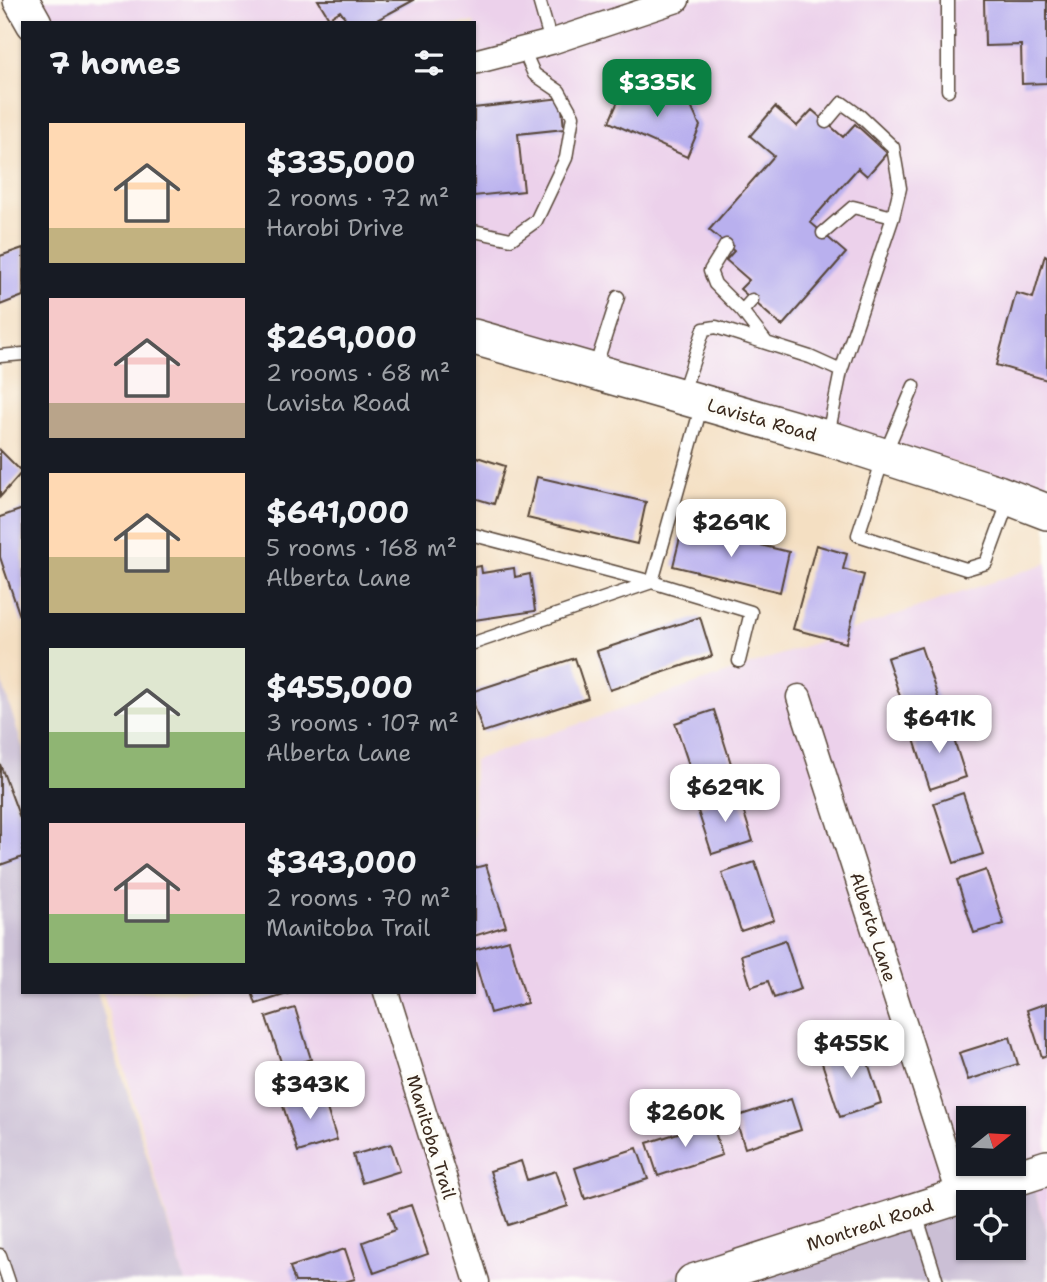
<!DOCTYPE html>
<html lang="en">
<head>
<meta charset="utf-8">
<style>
	:root { --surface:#171b24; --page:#20242c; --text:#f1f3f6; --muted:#9ea1a6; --accent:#0b8043 }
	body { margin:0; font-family:"Shantell Sans",sans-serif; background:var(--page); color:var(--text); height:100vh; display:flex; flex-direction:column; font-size:26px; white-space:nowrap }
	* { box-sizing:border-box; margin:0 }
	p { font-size:23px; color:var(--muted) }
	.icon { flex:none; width:38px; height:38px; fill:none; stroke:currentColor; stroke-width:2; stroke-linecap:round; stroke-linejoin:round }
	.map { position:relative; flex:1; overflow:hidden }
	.panel { position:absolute; left:21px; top:21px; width:455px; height:973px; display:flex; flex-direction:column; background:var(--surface); border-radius:0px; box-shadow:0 2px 5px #0004 }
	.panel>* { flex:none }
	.needle { width:46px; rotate:72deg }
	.controls { position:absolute; left:956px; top:1106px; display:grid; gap:14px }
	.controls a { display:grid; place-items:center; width:70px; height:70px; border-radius:0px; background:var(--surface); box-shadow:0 2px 5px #0004; font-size:35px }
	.price { position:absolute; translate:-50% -60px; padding:0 16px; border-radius:14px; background:#fff; color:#222; font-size:23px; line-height:46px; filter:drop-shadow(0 2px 4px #0008) }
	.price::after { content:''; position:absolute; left:50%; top:42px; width:21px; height:16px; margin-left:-10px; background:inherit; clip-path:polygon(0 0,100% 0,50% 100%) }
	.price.active { background:var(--accent); color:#fff }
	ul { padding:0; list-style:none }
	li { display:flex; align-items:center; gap:21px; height:175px; padding:0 28px }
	li span { display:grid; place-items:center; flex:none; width:196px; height:140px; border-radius:0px; color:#555 }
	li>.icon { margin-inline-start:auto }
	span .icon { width:84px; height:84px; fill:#fffc; stroke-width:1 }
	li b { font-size:30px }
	h2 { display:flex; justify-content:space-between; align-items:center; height:84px; padding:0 28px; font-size:30px }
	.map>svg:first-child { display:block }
</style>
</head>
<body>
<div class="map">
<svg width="1047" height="1282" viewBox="0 0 1047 1282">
	<rect width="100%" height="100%" fill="#fdfcf7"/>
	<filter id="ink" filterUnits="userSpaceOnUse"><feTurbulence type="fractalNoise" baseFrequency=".0143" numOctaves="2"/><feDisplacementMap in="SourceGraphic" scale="14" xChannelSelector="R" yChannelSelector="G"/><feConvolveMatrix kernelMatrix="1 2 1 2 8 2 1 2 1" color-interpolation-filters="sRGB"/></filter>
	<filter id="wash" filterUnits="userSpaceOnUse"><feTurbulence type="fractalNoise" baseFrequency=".00686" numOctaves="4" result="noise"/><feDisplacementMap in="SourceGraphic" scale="28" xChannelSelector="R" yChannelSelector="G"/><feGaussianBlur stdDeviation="1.57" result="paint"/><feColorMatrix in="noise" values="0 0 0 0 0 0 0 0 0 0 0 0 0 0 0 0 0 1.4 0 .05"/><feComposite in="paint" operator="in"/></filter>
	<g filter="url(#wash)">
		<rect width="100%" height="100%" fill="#f4dfc2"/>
		<path fill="#ecd1eb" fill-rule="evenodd" d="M37 0H1047V492L782 409 474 348V23H51Z
			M1047 563V1231L1027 1167 655 1282H185L103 992H474V760ZM968 1118H1013V1164H968Z"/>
		<path fill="#cbbfd5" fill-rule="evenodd" d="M0 675 23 749V992H97L185 1282H0Z
			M1027 1168 1047 1231V1282H656ZM968 1202H1013V1248H968Z"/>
		<g id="blocks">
			<path fill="#b9b0ee" d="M318 0H414L377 20 364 23H349L340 11 329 18Z
				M984 0H1047V83L1022 84 1021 45 985 46Z
				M625 85 690 104 700 126 687 157 609 122Z
				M561 98 564 129 518 134 524 191 474 196V108Z
				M775 107 797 126 812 110 843 137 855 124 887 153 867 176 858 168 810 222 846 253 782 326 740 289 749 280 726 260 734 251 709 230 774 156 750 136Z
				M23 248V296L0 305V256Z
				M1045 255 1047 256V380L996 365 1016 293 1033 298Z
				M0 450 22 472 0 497Z
				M474 456 505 466 494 504 474 498Z
				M537 477 646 502 637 544 527 518Z
				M23 509V622H22L0 557V517Z
				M683 526 789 552 780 592 673 566Z
				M816 545 847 554 843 569 864 575 846 643 793 629Z
				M481 566 482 573 514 568 515 577 530 574 535 611 474 620V567Z
				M700 617 712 656 610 690 597 651Z
				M921 647 941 706 907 717 887 658Z
				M575 658 588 698 483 732 474 705V691Z
				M714 710 733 770 695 783 675 723Z
				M948 721 966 777 930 789 912 733Z
				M0 764 23 826V857L0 865Z
				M963 793 983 854 954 863 934 803Z
				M738 794 753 841 712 854 697 808Z
				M755 862 774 920 741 931 722 873Z
				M486 865 506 926 474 936V868Z
				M986 870 1004 924 974 933 957 880Z
				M509 940 527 1003 490 1013 474 958V950Z
				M785 940 801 989 774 998 768 981 751 987 741 955Z
				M252 992H290V993L256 1004Z
				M1047 1003V1055L1042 1057 1027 1010Z
				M295 1008 311 1059 283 1068 266 1017Z
				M1010 1037 1018 1064 968 1080 959 1053Z
				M862 1044 881 1103 840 1117 820 1057Z
				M321 1090 337 1140 298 1152 282 1103Z
				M791 1099 801 1130 745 1148 735 1117Z
				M712 1122 722 1155 658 1176 647 1143Z
				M391 1144 400 1171 362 1183 353 1155Z
				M637 1148 648 1179 585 1199 575 1168Z
				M521 1161 527 1180 556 1171 568 1206 508 1225 490 1171Z
				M411 1205 428 1254 374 1273 363 1242 395 1230 389 1212Z
				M345 1249 355 1279 344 1282H295L290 1267Z"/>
		</g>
	</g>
	<g filter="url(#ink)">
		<use href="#blocks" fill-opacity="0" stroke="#574537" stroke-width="2"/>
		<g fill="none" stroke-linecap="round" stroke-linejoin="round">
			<defs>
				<path id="lane" d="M539 0 551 42
					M948 0V90
					M826 122 842 103 860 116 893 147 900 188 893 217 841 371
					M474 231 511 239 536 221 566 158 573 116 559 91 534 74 523 49
					M823 233 853 207 893 217
					M726 245 710 271 715 284 742 311 766 342
					M742 311 752 300
					M0 356 23 354
					M595 368 618 297
					M914 386 884 456 858 535 966 569 986 563 1009 500
					M682 395 704 329 716 327 810 357 841 371 828 435
					M702 404 652 582 751 612 739 661
					M474 535 652 582 474 643
					M915 1211 937 1282
					M0 1255 9 1282"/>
				<path id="street" d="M474 62 551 42 677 0
					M799 697 960 1197
					M386 992 477 1282"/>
				<path id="secondary" d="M21 0 34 23
					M474 337 837 441 998 493 1047 512
					M693 1282 1047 1168"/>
			</defs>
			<use href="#lane" stroke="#574537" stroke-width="15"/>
			<use href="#street" stroke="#574537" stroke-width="27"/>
			<use href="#secondary" stroke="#574537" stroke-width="38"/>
			<use href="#lane" stroke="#fff" stroke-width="12"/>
			<use href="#street" stroke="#fff" stroke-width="24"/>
			<use href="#secondary" stroke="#fff" stroke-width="35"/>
		</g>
	</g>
	<g text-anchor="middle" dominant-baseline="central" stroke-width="7" stroke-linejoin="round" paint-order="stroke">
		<g font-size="18" fill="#3b2a1e" stroke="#fdfcf7">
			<text transform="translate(762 420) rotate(16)">Lavista Road</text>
			<text transform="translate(873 927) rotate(72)">Alberta Lane</text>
			<text transform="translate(431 1137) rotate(73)">Manitoba Trail</text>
			<text transform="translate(870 1225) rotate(-18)">Montreal Road</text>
		</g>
	</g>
</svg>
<div class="controls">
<a><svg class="needle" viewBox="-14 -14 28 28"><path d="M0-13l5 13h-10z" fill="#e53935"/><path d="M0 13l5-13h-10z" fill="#9ea1a6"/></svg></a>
<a><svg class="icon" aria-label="locate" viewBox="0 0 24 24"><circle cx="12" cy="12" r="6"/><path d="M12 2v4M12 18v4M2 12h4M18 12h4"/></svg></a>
</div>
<b class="price active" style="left:657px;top:119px">$335K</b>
<b class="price" style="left:731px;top:559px">$269K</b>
<b class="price" style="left:939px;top:755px">$641K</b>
<b class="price" style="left:725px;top:824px">$629K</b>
<b class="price" style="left:851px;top:1080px">$455K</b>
<b class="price" style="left:310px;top:1121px">$343K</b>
<b class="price" style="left:685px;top:1149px">$260K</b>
<section class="panel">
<h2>7 homes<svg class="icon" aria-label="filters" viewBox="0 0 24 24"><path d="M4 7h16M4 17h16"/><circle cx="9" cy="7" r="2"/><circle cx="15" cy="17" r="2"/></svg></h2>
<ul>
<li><span style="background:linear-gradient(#ffd9b3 75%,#c2b280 0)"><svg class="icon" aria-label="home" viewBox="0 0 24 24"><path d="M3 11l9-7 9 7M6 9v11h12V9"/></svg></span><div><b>$335,000</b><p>2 rooms · 72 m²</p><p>Harobi Drive</p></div></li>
<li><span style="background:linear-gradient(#f6c9c9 75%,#b9a48a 0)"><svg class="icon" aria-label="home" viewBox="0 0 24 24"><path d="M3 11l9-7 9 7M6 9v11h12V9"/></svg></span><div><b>$269,000</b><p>2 rooms · 68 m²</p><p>Lavista Road</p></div></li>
<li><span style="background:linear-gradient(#ffd9b3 60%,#c2b280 0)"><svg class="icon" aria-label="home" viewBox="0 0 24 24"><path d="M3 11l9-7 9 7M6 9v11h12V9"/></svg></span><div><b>$641,000</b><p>5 rooms · 168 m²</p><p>Alberta Lane</p></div></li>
<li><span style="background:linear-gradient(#dfe7d0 60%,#8fb573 0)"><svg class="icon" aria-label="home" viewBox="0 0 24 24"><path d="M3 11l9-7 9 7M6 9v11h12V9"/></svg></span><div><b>$455,000</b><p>3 rooms · 107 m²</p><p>Alberta Lane</p></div></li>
<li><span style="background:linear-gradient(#f6c9c9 65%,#8fb573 0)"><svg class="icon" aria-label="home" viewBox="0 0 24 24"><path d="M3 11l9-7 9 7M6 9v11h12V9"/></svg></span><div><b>$343,000</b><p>2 rooms · 70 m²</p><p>Manitoba Trail</p></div></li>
</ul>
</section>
</div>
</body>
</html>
